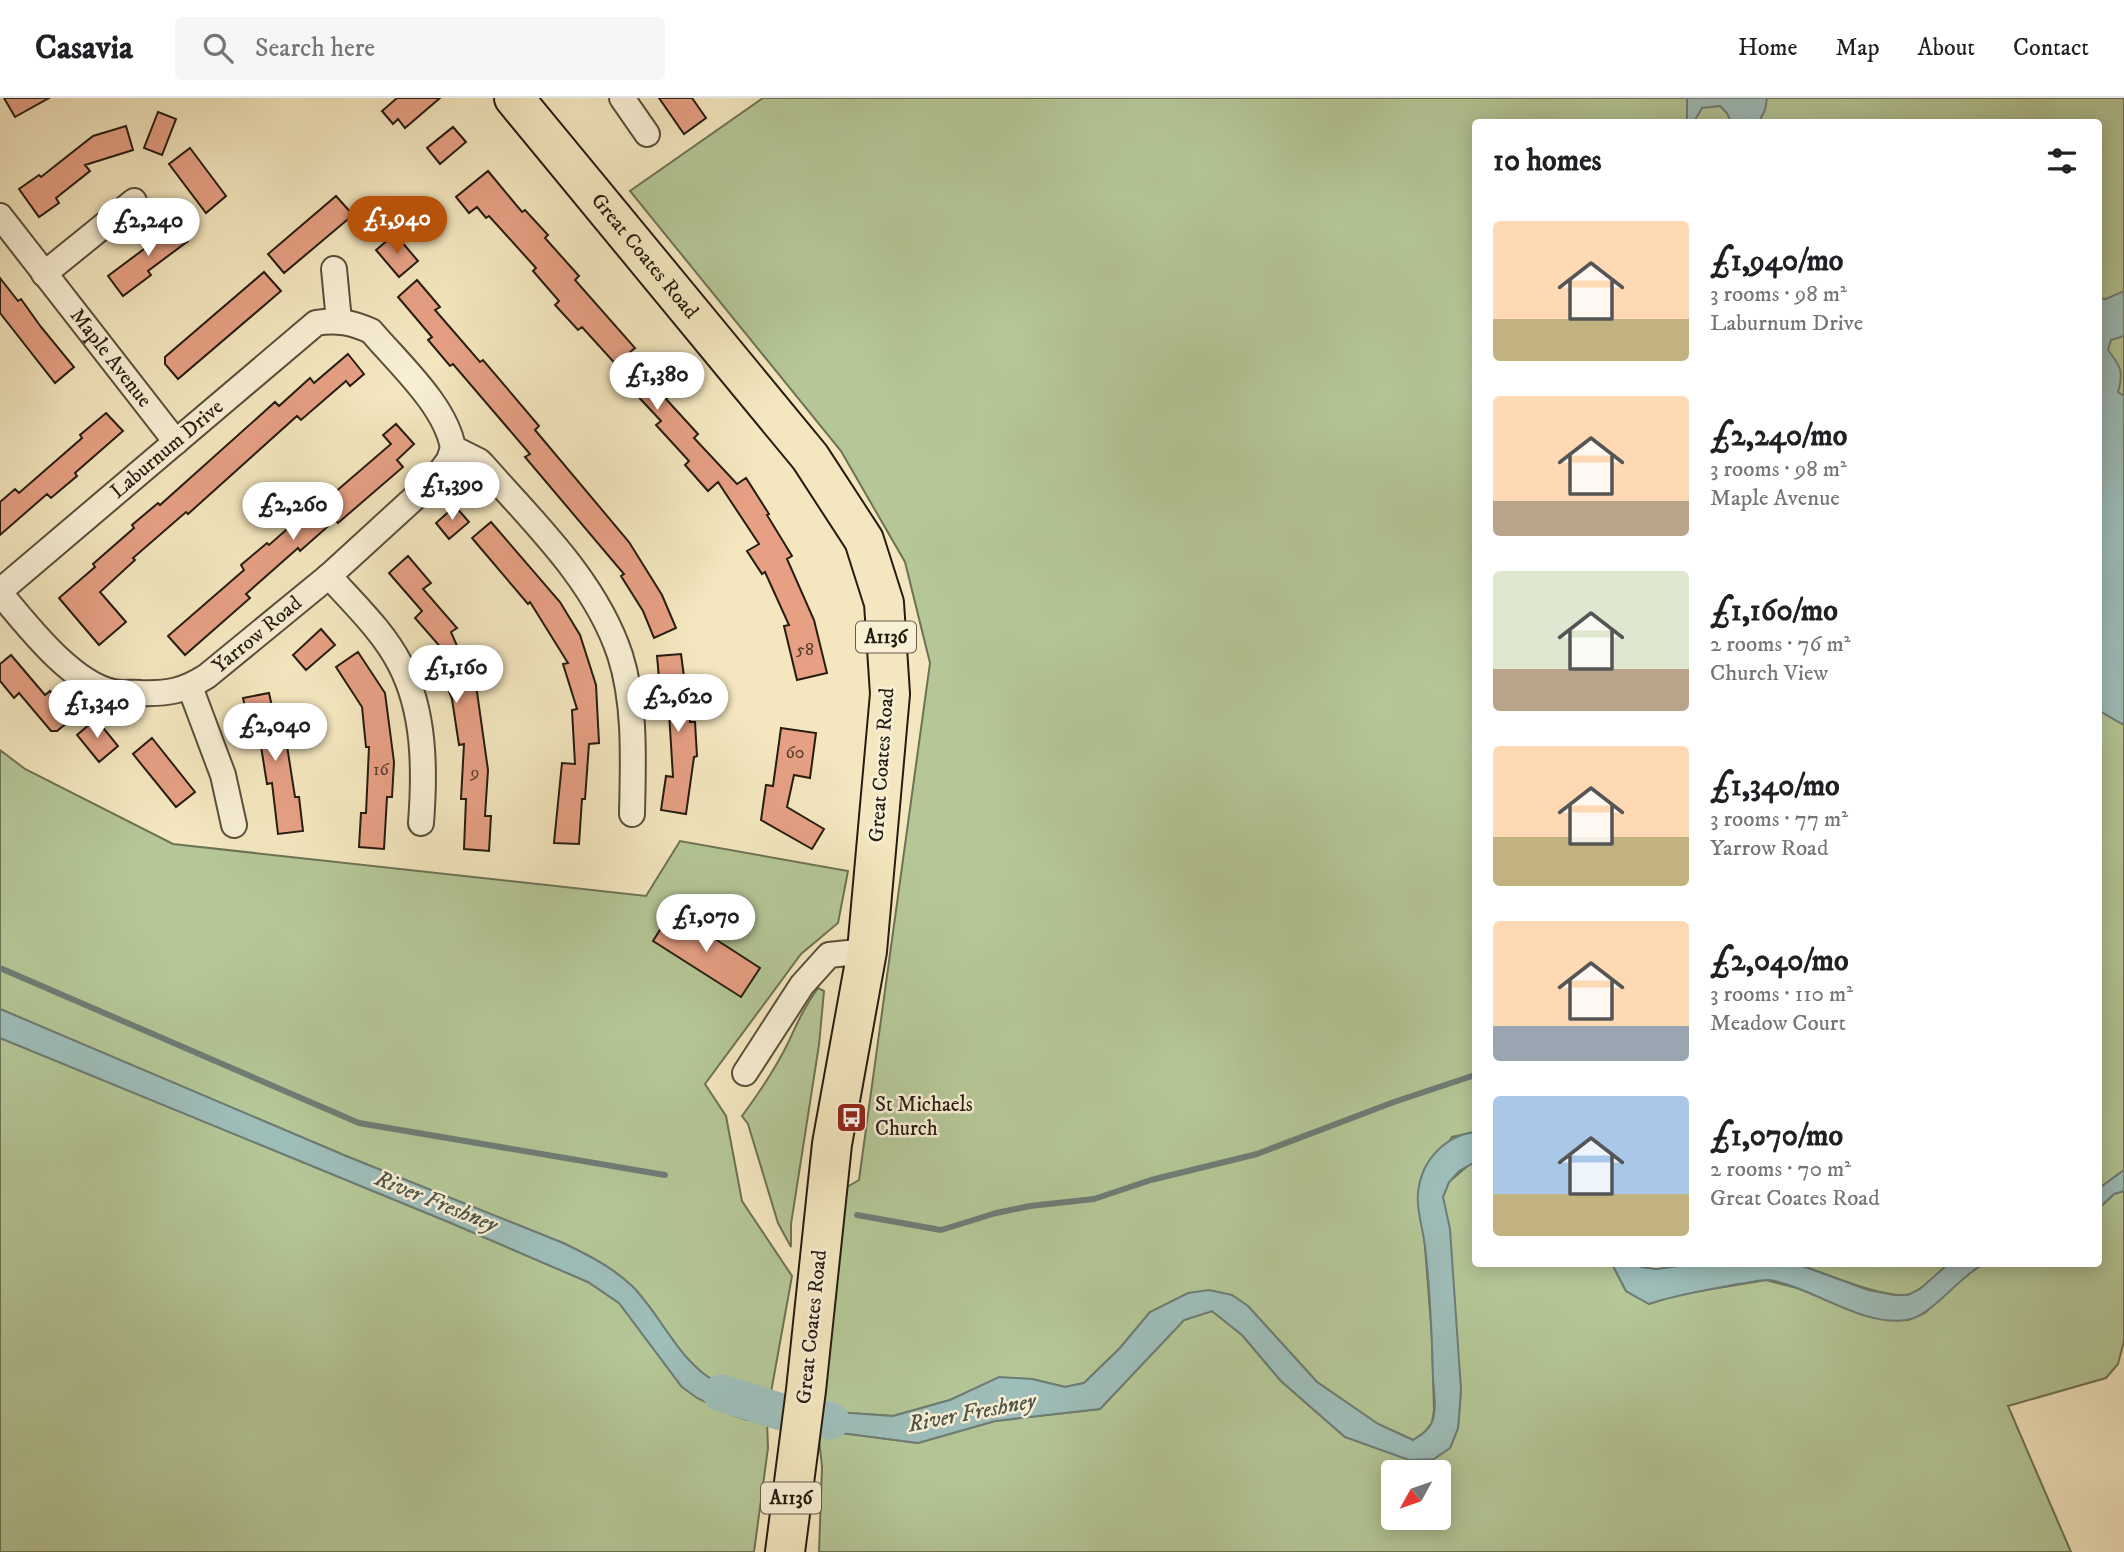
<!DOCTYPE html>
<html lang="en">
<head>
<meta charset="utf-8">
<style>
	:root { --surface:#fff; --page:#f6f6f6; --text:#202124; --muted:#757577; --line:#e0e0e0; --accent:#b45309 }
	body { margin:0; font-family:"IM FELL DW Pica",serif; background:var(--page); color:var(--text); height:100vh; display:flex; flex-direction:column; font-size:26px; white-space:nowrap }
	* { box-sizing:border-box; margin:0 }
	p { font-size:23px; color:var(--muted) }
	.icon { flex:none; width:38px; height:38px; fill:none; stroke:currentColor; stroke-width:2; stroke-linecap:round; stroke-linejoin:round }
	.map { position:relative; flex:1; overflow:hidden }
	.side { position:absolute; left:1472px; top:21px; width:630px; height:1148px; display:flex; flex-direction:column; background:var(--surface); border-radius:7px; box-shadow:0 4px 18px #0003 }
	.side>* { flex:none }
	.needle { width:46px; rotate:230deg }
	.controls { position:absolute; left:1381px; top:1362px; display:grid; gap:14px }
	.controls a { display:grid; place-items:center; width:70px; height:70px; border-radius:7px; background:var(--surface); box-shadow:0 4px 18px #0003; font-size:35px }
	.price { position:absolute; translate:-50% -60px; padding:0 16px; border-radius:24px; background:#fff; color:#222; font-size:23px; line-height:46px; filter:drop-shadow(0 2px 4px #0008) }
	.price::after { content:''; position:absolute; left:50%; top:42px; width:21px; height:16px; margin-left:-10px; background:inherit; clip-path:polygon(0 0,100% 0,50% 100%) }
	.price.selected { background:var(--accent); color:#fff }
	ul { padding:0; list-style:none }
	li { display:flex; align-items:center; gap:21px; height:175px; padding:0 21px }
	li span { display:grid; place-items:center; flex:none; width:196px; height:140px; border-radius:7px; color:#555 }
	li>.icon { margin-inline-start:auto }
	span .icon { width:84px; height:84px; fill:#fffc; stroke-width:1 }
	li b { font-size:30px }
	h2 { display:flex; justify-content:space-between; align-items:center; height:84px; padding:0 21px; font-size:30px }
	header { display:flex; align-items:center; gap:42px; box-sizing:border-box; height:98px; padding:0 35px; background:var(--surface); border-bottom:2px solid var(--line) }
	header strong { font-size:33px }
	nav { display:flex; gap:38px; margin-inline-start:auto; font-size:24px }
	.search { width:490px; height:63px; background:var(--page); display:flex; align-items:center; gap:18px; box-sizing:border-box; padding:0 24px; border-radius:7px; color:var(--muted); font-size:26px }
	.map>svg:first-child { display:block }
</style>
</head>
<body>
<header>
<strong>Casavia</strong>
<div class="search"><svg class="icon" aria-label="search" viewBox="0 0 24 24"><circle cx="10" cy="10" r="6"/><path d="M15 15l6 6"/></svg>Search here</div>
<nav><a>Home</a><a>Map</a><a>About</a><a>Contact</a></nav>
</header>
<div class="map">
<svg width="2124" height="1454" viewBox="0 0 2124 1454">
	<rect width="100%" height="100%" fill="#f4e7bf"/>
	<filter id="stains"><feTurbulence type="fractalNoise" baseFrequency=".00286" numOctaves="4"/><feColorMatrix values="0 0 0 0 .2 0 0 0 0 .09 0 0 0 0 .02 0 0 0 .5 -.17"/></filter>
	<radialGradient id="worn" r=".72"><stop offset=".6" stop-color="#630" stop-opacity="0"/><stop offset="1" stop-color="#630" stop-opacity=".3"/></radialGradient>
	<path fill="#b5c797" stroke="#6d7254" stroke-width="2" fill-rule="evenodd" d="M763 0H2124V1072L2098 1091V24H1475V1034L1452 1039 1418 1096 1425 1148 1432 1240 1434 1312 1432 1325 1423 1336 1413 1342 1378 1326 1317 1284 1248 1208 1150 1214 1120 1250 1084 1285 1065 1289 1032 1281 1000 1280 950 1302 893 1318 820 1313 847 1089 859 1082 930 565 905 464 841 353 630 93Z
		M0 652 25 671 173 746 646 798 680 743 848 773 838 825 801 856 705 986 726 1018 742 1103 792 1178 770 1300C753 1296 734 1293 718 1285 679 1265 662 1218 632 1188 612 1169 588 1157 563 1145L346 1058 0 911Z
		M818 890 824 893 819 947 791 1126V1149L778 1125 748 1026 742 1018C759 995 776 970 789 943 798 923 805 908 818 890Z
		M0 940 451 1125 588 1184 619 1205 682 1289 747 1322H767L768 1350 754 1454H0Z
		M1472 1064H1475V1166H1612L1626 1193 1649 1206 1676 1197 1766 1182 1797 1190 1857 1214 1884 1221 1908 1222 1925 1215 1965 1176 1984 1166H2098V1111L2114 1096 2124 1093V1243L2118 1266 2106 1280 2008 1308 2071 1454H819L822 1369 818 1332 918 1345 995 1323 1100 1311 1184 1222 1212 1213 1242 1237 1281 1283 1345 1339 1450 1350 1458 1330 1461 1292 1443 1099 1449 1084ZM1393 1374H1438V1419H1393Z
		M1797 1166H1948C1937 1176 1925 1190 1910 1196 1888 1203 1822 1174 1797 1166Z"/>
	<path fill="#9ebeba" stroke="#6e7d76" stroke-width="2" d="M1687 0H1767L1765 12 1759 24H1731L1727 15 1720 8 1702 10 1694 24H1687Z
		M2124 193V238L2111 242 2108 252C2121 269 2124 273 2118 294L2124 298V625L2122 626 2098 612V200L2106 201Z
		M0 911 346 1058 563 1145C588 1157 612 1169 632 1188 662 1218 679 1265 718 1285 734 1293 753 1296 770 1300L767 1322H747L732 1317 697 1300 682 1289 619 1205 588 1184 451 1125 0 940Z
		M1475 1034V1064L1459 1073 1449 1084 1443 1099 1450 1131 1461 1292 1458 1330 1450 1350 1434 1361 1409 1362 1345 1339 1281 1283 1242 1237 1212 1213 1184 1222 1100 1311 995 1323 918 1345 818 1332 820 1313 893 1318 950 1302 999 1279 1032 1281 1065 1289 1084 1285 1120 1250 1150 1214 1188 1195 1209 1192 1232 1197 1248 1208 1317 1284 1378 1326 1413 1342C1421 1337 1429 1332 1432 1324 1437 1311 1434 1294 1433 1281 1432 1237 1430 1192 1425 1148 1423 1131 1416 1111 1418 1095 1421 1063 1444 1038 1475 1034Z
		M2124 1072V1093L2114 1096 2098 1111V1091Z
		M1612 1166H1638L1641 1169 1656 1171 1695 1166H1797L1868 1192 1894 1197H1908L1920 1191 1948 1166H1984C1959 1178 1931 1219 1907 1222 1862 1229 1814 1190 1770 1182 1760 1181 1748 1185 1738 1186 1708 1192 1679 1196 1649 1206L1626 1193Z"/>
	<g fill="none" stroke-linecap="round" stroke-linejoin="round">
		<path stroke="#6e7d76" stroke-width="6" d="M0 870 359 1025 665 1077
			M857 1117 941 1132 996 1115 1030 1108 1094 1101 1151 1082 1257 1056 1394 1004 1475 977"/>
		<path stroke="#9ebeba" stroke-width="37" d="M721 1295 778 1313 831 1323"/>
	</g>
	<path fill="#e7a084" stroke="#251c11" stroke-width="2" d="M4 0H49L15 19Z
		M397 0H440L405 30 398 21 393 26 382 13Z
		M659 0H692L706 20 684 36Z
		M158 14 176 21 162 57 144 50Z
		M126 28 133 52 85 67 90 73 56 100 59 105 39 119 19 91 39 77 41 79 93 38Z
		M453 29 466 44 440 66 427 50Z
		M190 50 226 98 206 115 169 66Z
		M488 73 522 114 525 112 548 137 545 140 579 178 575 182 635 250 630 254 671 297 666 301 698 336 694 340 737 386 746 380 769 416 767 417 792 458 787 461 814 522 827 575 797 582 784 528 789 527 765 474 762 476 747 453 759 446 718 384 708 393 685 367 689 363 656 327 661 323 617 276 621 272 582 229 578 232 555 207 559 203 533 173 536 170 489 118 486 120 477 109 469 115 456 99Z
		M336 98 353 117 284 175 268 156Z
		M173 123 188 143 148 173 151 177 123 198 108 178 148 148 145 144Z
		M395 136 418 163 399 179 376 152Z
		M264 174 281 193 178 281 165 266V259Z
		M0 180 18 203 21 201 41 229 74 269 55 285 0 215Z
		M417 182 440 209 435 212 480 264 483 262 539 328 535 332 629 444 662 497 676 530 654 540 643 513 621 478 624 476 525 359 530 356 453 266 450 268 428 242 432 239 398 199Z
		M348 256 364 276 350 288 346 283 301 322 297 318 188 416 186 414 133 460 135 462 100 494 126 524 99 547 59 500 95 469 93 466 134 430 132 427 158 405 160 407 275 304 279 308 310 280 314 285Z
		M106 315 123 333 75 375 77 378 51 400 47 396 0 437V404L15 391 19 395 82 340 80 337Z
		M396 326 414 346 397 362 403 369 338 425 335 422 300 453 298 450 246 496 250 500 185 557 168 538 244 472 241 467 267 445 269 447 310 411 312 414 391 346 383 337Z
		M455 408 469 424 449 441 436 425Z
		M491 424 560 504 580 537 596 587 599 645 589 646 585 701H582L579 746 554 745 562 665 575 666 572 612 577 611 563 566 568 565 530 504 528 506 472 440Z
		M408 458 431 485 423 491 457 530 451 534 477 594 488 672 485 718H491L489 753 464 751 466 701H461L464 646 459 647 452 601 438 566 451 561 415 520 422 513 389 475Z
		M321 531 335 547 306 572 293 557Z
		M358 554 385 595 394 664 392 699H387L384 751 359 749 361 715H366L369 649H366L362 609 336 569Z
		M681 556 690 624H695L697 658 694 659 686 716 661 712 666 678 673 679 669 614H665L662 580H659L657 558Z
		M11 557 45 597 50 593 73 620 57 633H51L19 595 14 600 0 583V566Z
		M269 595 281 649 287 648 295 699H299L303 733 278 736 272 685 267 686 260 642 253 644 243 600Z
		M96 621 118 648 99 664 77 637Z
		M781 630 816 635 810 680 794 677 787 709 824 731 812 751 761 722 766 687 773 688Z
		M152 640 195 694 176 709 133 656Z
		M672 813 760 870 741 899 653 843Z"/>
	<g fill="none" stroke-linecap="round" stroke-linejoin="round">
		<defs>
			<g id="minor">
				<path d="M622 0 647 36"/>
				<path id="s1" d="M0 118 176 344"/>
				<path d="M334 171 339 223"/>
				<path d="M44 176 134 103"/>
				<path d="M329 478C354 506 383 533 400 566 425 614 425 672 421 725"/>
				<path id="s2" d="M0 493 316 225C337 221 353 225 371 233 399 266 446 308 453 350L479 363 483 367C534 425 595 482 620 557 636 607 633 664 632 716"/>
				<path id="s3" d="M0 495C27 527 71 585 113 594 122 596 132 594 140 595 168 596 184 593 207 578L329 478 435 381 449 362 453 350"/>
				<path d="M190 589 223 677 234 727"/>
				<path d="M745 975 802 887 829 857 867 853"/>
			</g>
			<g id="primary">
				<path id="s4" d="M514 0 810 359 864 442 884 505 890 596 867 853 832 1046 806 1292 785 1454"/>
			</g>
		</defs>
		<use href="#minor" stroke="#594f3c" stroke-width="28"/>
		<use href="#primary" stroke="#251c11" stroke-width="42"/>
		<use href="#minor" stroke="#f8efd5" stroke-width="24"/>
		<use href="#primary" stroke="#f4e7bf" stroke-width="38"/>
	</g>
	<defs>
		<symbol id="bus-square" viewBox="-11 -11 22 22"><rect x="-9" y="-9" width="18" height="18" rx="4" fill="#8f2418" stroke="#f8efd5"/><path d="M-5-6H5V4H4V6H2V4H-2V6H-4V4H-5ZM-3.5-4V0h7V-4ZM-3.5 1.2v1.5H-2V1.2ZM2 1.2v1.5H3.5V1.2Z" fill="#fff"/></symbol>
	</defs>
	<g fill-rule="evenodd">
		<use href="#bus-square" x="834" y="1002" width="35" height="35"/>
	</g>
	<g text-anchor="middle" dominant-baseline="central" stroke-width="5" stroke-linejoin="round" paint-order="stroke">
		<g font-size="18" fill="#563d2e">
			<text x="805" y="552">58</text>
			<text x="795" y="655">60</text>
			<text x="381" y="672">16</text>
			<text x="475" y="675">9</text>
		</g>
		<g fill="#f8efd5" stroke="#645b4c" stroke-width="2">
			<rect x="856" y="523.5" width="60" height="31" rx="5"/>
			<rect x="761" y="1384.5" width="60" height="31" rx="5"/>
		</g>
		<g font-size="19" font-weight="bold" fill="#251c11">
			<text x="886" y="539">A1136</text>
			<text x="791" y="1400">A1136</text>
		</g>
		<g font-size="21" fill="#251c11" stroke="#f8efd5">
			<text stroke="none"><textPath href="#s4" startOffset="205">Great Coates Road</textPath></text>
			<text stroke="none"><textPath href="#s1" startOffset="180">Maple Avenue</textPath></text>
			<text stroke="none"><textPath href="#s2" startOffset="219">Laburnum Drive</textPath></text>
			<text stroke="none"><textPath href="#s3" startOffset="315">Yarrow Road</textPath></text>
			<text transform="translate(882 667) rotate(-86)">Great Coates Road</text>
			<text transform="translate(812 1229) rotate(-84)">Great Coates Road</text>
		</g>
		<g font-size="21" fill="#251c11" stroke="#f8efd5" text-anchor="start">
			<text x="875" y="1007">St Michaels<tspan x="875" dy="24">Church</tspan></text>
		</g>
		<g font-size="23" font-style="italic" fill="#4f554c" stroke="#f8efd5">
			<text transform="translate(436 1104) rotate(22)">River Freshney</text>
			<text transform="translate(972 1315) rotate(-11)">River Freshney</text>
		</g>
	</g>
	<rect width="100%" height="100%" filter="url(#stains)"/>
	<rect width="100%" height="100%" fill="url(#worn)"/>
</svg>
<div class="controls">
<a><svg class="needle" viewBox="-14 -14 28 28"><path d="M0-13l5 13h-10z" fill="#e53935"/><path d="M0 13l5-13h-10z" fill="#757577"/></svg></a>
</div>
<b class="price selected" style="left:397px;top:158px">£1,940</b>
<b class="price" style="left:148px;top:160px">£2,240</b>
<b class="price" style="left:657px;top:314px">£1,380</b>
<b class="price" style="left:452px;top:424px">£1,390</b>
<b class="price" style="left:293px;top:444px">£2,260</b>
<b class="price" style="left:456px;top:607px">£1,160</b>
<b class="price" style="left:678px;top:636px">£2,620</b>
<b class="price" style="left:97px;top:642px">£1,340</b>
<b class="price" style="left:275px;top:665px">£2,040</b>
<b class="price" style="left:706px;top:856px">£1,070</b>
<section class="side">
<h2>10 homes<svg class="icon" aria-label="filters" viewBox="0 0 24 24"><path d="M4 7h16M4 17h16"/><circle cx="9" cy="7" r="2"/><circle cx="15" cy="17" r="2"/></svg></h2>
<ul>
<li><span style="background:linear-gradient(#ffd9b3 70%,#c2b280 0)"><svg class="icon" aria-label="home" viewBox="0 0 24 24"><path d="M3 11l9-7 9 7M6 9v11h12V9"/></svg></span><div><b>£1,940/mo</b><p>3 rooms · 98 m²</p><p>Laburnum Drive</p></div></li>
<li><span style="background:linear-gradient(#ffd9b3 75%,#b9a48a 0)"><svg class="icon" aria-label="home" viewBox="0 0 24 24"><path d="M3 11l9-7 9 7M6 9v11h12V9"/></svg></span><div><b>£2,240/mo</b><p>3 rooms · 98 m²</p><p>Maple Avenue</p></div></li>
<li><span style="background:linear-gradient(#dfe7d0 70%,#b9a48a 0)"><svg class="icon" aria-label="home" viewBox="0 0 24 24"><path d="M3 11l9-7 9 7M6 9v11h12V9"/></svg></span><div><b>£1,160/mo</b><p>2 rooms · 76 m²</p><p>Church View</p></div></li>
<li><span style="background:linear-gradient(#ffd9b3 65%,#c2b280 0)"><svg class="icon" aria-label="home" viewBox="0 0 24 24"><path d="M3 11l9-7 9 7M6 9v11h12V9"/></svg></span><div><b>£1,340/mo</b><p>3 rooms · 77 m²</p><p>Yarrow Road</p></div></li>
<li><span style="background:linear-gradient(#ffd9b3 75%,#9aa5b1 0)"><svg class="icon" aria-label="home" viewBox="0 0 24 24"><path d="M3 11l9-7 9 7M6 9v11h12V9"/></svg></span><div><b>£2,040/mo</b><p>3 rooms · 110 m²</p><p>Meadow Court</p></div></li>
<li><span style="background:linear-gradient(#a9c7e8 70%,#c2b280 0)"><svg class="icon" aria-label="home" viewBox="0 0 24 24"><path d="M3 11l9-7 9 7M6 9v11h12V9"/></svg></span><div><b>£1,070/mo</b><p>2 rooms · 70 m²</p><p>Great Coates Road</p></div></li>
</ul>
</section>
</div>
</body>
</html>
